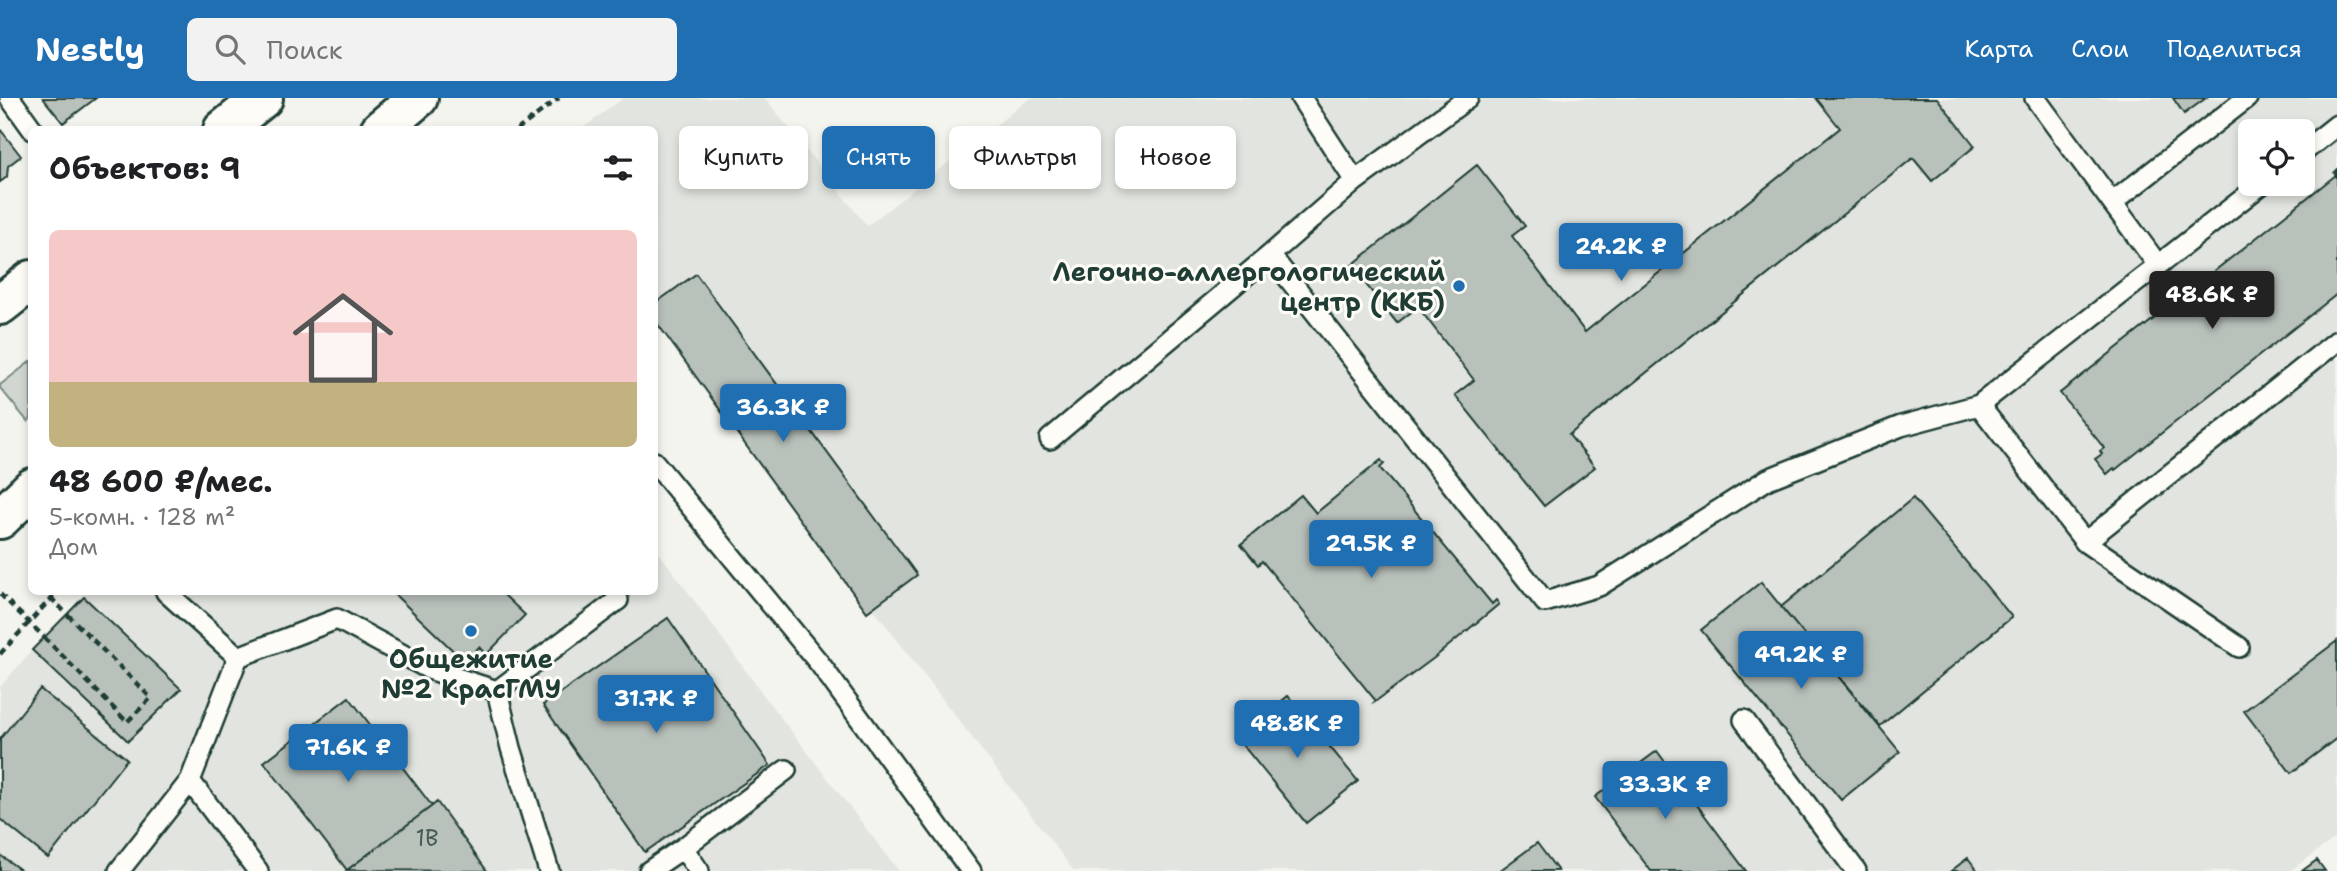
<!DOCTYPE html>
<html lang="ru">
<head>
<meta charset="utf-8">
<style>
	:root { --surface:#fff; --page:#f2f2f2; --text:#202124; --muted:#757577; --accent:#1f6fb2 }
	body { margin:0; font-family:"Shantell Sans",sans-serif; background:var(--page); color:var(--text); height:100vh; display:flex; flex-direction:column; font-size:26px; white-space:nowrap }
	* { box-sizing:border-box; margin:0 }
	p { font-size:23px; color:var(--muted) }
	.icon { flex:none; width:38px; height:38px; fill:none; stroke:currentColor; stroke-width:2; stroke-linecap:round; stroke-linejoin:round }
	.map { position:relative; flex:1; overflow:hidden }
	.sheet { position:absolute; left:28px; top:28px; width:630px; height:469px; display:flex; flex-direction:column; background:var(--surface); border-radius:10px; box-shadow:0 4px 10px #0003 }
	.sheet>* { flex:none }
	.top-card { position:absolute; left:679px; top:28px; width:665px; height:63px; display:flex; gap:14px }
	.tools { position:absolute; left:2238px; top:21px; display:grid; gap:14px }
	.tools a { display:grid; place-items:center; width:77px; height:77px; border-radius:10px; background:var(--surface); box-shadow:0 4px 10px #0003; font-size:35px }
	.price { position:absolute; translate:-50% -60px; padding:0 16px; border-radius:7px; background:var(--accent); color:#fff; font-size:23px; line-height:46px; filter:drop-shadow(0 2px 4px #0008) }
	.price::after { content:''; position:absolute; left:50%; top:42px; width:21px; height:16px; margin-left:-10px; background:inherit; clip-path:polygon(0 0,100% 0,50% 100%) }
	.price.selected { background:#222; color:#fff }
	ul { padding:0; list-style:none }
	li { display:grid; align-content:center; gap:14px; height:371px; padding:0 21px }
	li span { display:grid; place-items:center; height:217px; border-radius:10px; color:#555 }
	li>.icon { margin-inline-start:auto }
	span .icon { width:126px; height:126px; fill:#fffc; stroke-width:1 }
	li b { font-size:30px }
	h2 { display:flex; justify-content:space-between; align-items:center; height:84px; padding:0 21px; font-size:30px }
	.pill { padding:0 24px; border-radius:10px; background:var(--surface); box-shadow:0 4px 10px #0003; font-size:24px; line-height:63px }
	.pill.selected { background:var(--accent); color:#fff }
	header { display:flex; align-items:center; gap:42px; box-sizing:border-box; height:98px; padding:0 35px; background:var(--accent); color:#fff }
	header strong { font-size:33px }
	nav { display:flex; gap:38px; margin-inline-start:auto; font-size:24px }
	.search { width:490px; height:63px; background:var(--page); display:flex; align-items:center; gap:18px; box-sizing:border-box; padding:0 24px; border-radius:10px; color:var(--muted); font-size:26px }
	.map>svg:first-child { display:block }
</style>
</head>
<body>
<header>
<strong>Nestly</strong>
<div class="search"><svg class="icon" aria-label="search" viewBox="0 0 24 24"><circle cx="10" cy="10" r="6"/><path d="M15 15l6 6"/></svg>Поиск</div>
<nav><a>Карта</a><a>Слои</a><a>Поделиться</a></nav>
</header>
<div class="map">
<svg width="2337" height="773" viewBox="0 0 2337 773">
	<rect width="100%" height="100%" fill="#f4f4ef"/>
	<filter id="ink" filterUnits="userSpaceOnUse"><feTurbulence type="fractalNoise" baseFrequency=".0143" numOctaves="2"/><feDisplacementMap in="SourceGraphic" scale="14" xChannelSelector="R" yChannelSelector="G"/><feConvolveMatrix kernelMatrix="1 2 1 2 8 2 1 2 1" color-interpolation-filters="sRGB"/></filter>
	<g filter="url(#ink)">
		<path fill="#e2e5df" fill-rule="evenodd" d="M623 0H765L867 128 1030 0H2337V739L2290 773H1074L872 509 917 477 655 206 654 32H580ZM2250 33H2303V86H2250Z
			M655 449 768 603 899 773H0V589L32 552 128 642 181 591 84 499 89 494H654Z"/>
		<path fill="#d1d6d1" stroke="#788a82" stroke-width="2" d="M31 263V320L28 324 0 290V287Z"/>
		<path fill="#b9c1bb" stroke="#1f3d34" stroke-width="2" d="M43 0H96L63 25Z
			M1816 0H1937L1975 48 1932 83 1913 60 1569 337 1595 369 1544 408 1455 297 1474 282 1418 209 1397 225 1351 168 1477 67 1525 128 1512 138 1585 234 1840 30Z
			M2173 0H2206L2184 16Z
			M0 31 21 58 8 68 7 79 0 84Z
			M2337 72V196L2115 372 2114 370 2107 376 2095 361 2102 356 2100 353 2104 350 2060 295 2336 77 2334 75Z
			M696 176 917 477 867 514 654 221V206Z
			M1381 362 1384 366 1380 370 1492 506 1496 502 1499 506 1434 560 1372 606 1376 603 1262 463 1258 467 1241 446 1301 397 1316 415Z
			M1913 400 2012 519 1880 628 1781 509Z
			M1761 484 1900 654 1841 702 1701 532Z
			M392 494H501L525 517 486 557 479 549 465 564Z
			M84 499 181 591 128 643 32 552Z
			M668 520 770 667 645 754 543 607Z
			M2337 543V640L2291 675 2244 613Z
			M40 591 127 661 48 760 0 721V641Z
			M1288 598 1358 683 1306 725 1237 640Z
			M349 599 432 708 347 772 264 664Z
			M1657 653 1746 773H1651L1595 699Z
			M437 704 487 773 347 772 432 708Z
			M1537 745 1558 773H1499Z
			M0 757 22 773H0Z
			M1968 760 1978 773H1951Z
			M2317 762 2325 773H2302Z"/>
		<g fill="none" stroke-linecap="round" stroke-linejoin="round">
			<defs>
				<path id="service" d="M10 0 33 32
					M1301 0 1355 83
					M2035 0 2158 167
					M2303 54 2337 27
					M2113 104 2247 0
					M1270 157 1545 504 1599 488 1768 381 1901 328 1979 307
					M1050 341 1270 157 1355 83 1468 0
					M654 364 820 566 971 773
					M2085 444 2337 243
					M166 494 238 559
					M2239 549 2085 444 1979 307 2262 86
					M497 593 511 650 549 773
					M1744 622 1856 773
					M190 683 258 773
					M119 773 190 683 238 559 337 521 429 571 497 593 618 502
					M649 773 683 750
					M699 773 683 750 786 672"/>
				<path id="primary" d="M223 32 263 0
					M380 32 418 0
					M0 207 32 182
					M0 421 32 390"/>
			</defs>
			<use href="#service" stroke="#1f3d34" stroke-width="24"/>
			<use href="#primary" stroke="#1f3d34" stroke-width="44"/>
			<path stroke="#1f3d34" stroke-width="4.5" stroke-dasharray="7 5" stroke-linecap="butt" d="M517 32 559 0
				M44 539 127 624 151 600 51 500
				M0 556 57 494"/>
			<use href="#service" stroke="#fdfcf7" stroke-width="19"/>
			<use href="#primary" stroke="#fdfcf7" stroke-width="38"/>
			<path stroke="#1f3d34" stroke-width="4.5" stroke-dasharray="7 5" stroke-linecap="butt" d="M0 496 44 539"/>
		</g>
	</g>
	<g fill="#1f6fb2" stroke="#fdfcf7" stroke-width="2.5">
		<circle cx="1459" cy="188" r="7"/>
		<circle cx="471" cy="533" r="7"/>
	</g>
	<g text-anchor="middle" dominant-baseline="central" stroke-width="6" stroke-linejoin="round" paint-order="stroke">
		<g font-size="23" fill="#465e56">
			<text x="427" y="740">1В</text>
		</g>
		<g font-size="26" font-weight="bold" fill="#1f3d34" stroke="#fdfcf7" text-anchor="end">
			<text x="1445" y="173">Легочно-аллергологический<tspan x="1445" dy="30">центр (ККБ)</tspan></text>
			<text x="471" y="560" text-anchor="middle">Общежитие<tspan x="471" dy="30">№2 КрасГМУ</tspan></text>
		</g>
	</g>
</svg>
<div class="tools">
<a><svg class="icon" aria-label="locate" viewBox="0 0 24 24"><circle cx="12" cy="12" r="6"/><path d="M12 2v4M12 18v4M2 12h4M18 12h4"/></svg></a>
</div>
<b class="price" style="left:1621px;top:185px">24.2K ₽</b>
<b class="price selected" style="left:2212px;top:233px">48.6K ₽</b>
<b class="price" style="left:783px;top:346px">36.3K ₽</b>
<b class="price" style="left:1371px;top:482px">29.5K ₽</b>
<b class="price" style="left:1801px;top:593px">49.2K ₽</b>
<b class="price" style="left:656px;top:637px">31.7K ₽</b>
<b class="price" style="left:1297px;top:662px">48.8K ₽</b>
<b class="price" style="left:348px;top:686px">71.6K ₽</b>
<b class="price" style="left:1665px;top:723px">33.3K ₽</b>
<div class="top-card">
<a class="pill">Купить</a>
<a class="pill selected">Снять</a>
<a class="pill">Фильтры</a>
<a class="pill">Новое</a>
</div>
<section class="sheet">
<h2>Объектов: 9<svg class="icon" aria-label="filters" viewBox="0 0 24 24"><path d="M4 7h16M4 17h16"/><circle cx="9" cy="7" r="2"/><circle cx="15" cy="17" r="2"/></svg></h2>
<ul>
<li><span style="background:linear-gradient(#f6c9c9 70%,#c2b280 0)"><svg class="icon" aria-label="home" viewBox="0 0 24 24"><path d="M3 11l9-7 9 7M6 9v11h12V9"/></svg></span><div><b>48 600 ₽/мес.</b><p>5-комн. · 128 m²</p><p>Дом</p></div></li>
</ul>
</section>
</div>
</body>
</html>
